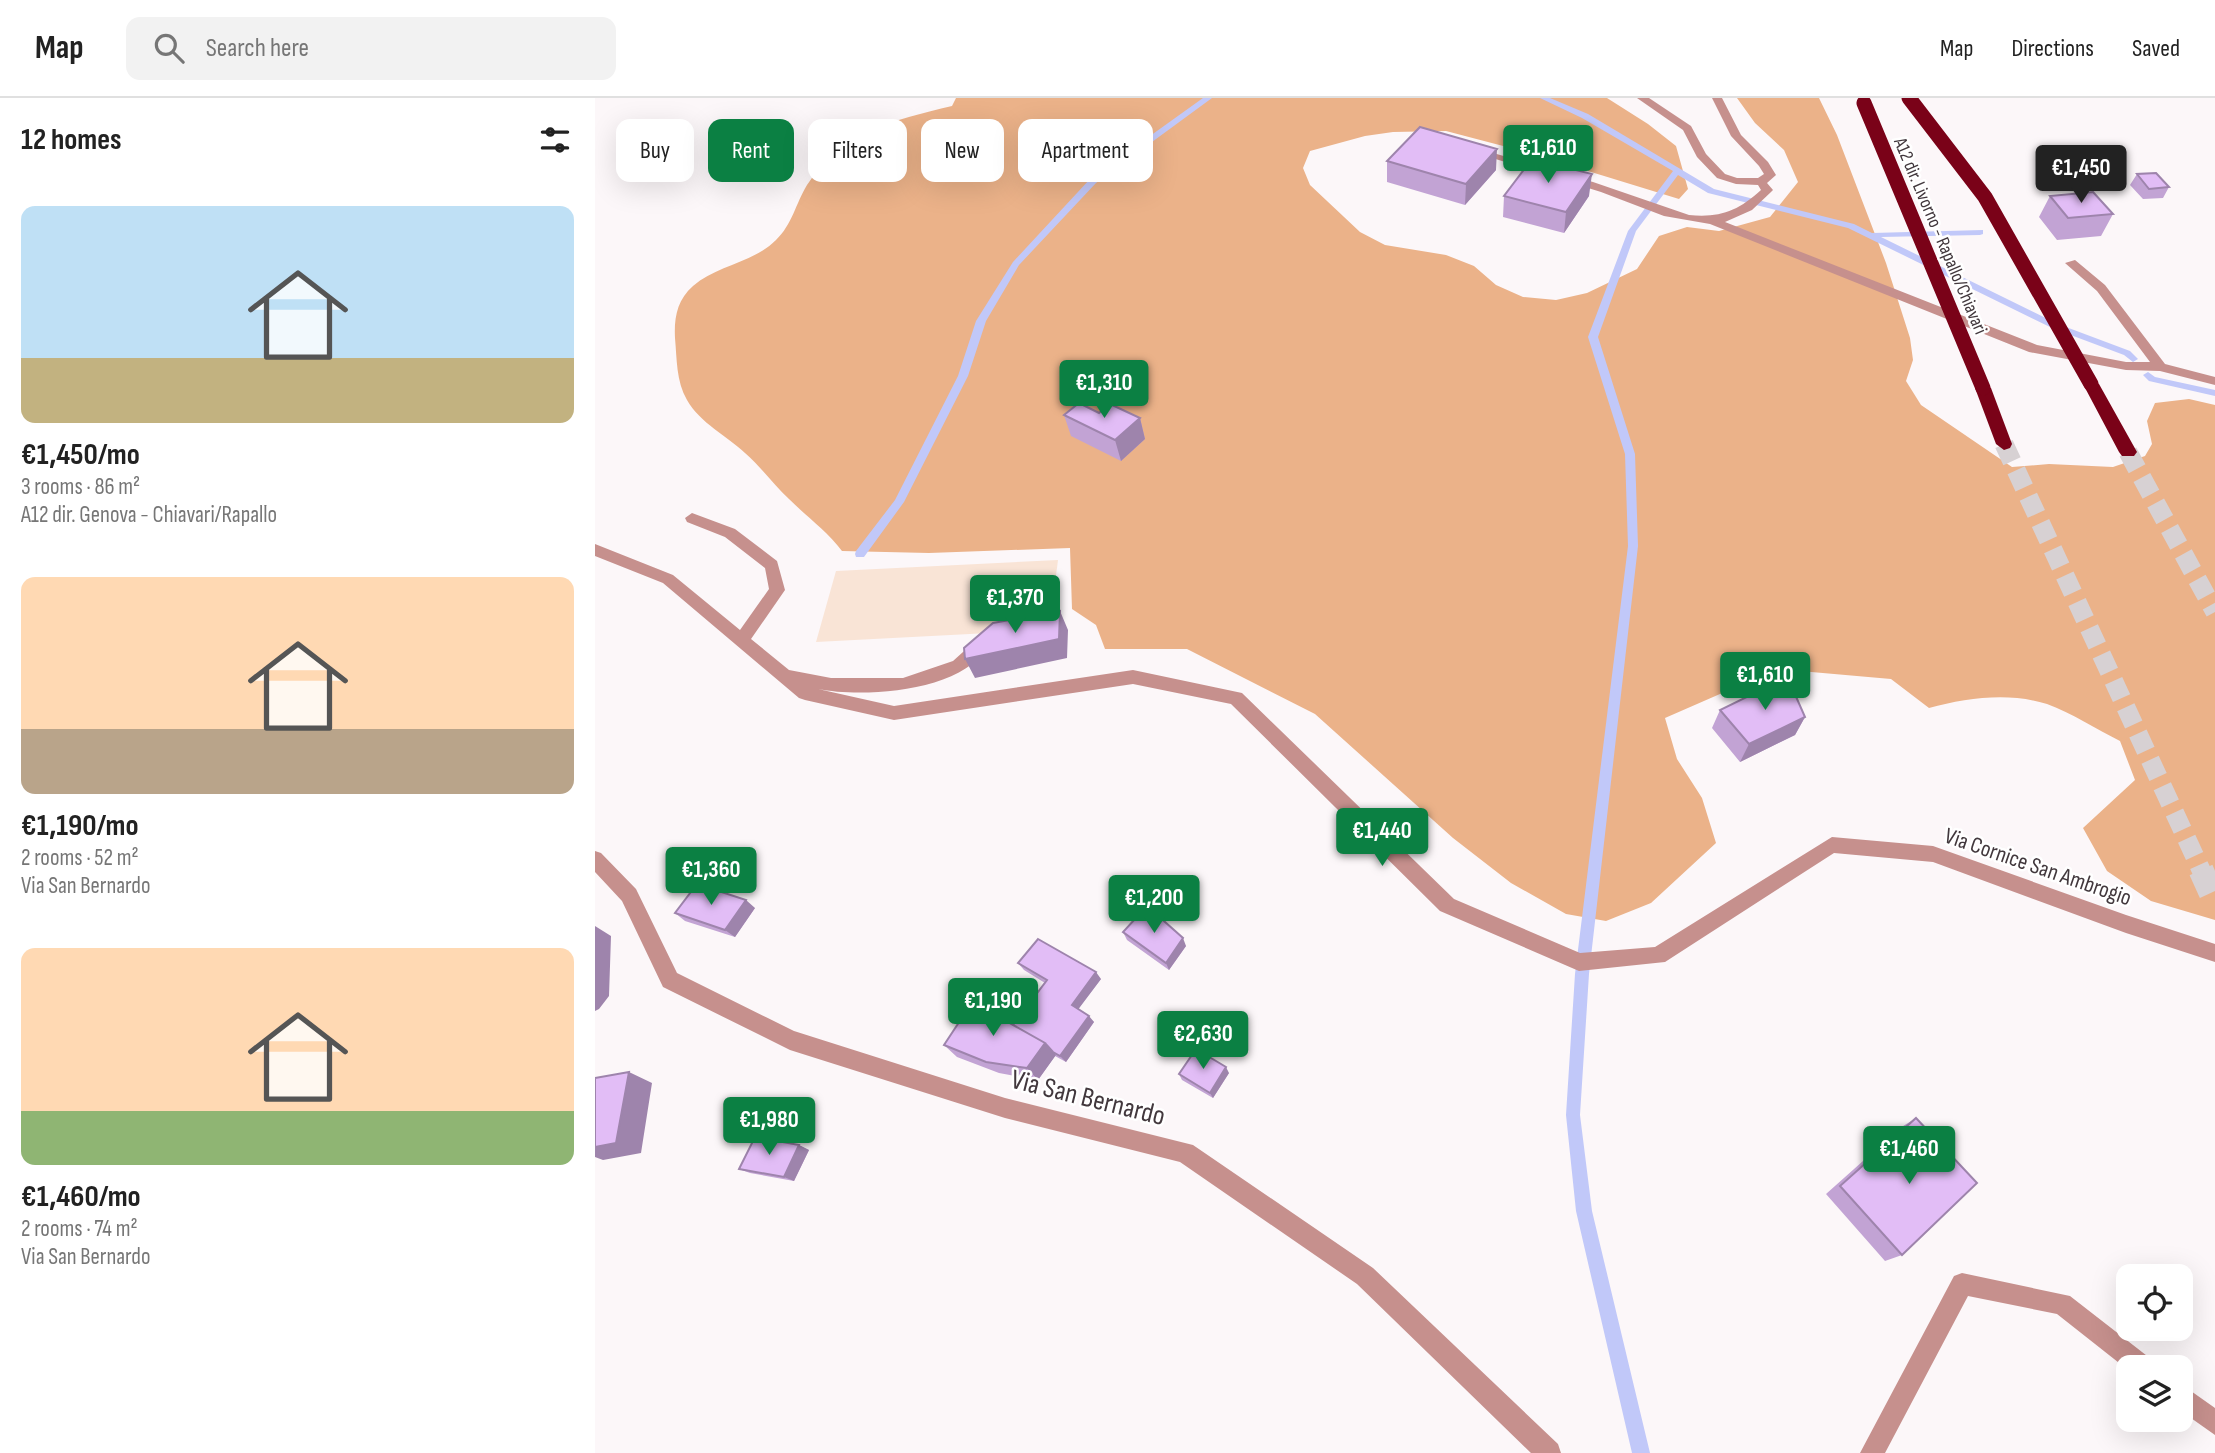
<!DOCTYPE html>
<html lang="en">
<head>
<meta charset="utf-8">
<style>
	:root { --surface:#fff; --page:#f2f2f2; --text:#222; --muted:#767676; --line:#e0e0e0; --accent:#0b8043 }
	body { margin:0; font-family:"Sofia Sans Condensed",sans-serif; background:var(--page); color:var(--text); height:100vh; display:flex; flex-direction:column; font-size:26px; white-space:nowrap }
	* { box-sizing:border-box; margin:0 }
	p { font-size:23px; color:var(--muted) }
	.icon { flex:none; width:38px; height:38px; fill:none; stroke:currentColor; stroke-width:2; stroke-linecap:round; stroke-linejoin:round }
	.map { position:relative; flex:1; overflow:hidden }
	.panel { display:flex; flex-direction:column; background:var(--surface); width:595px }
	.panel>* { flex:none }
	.hud { position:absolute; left:21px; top:21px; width:665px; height:63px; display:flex; gap:14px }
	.tools { position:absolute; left:1521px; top:1166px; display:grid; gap:14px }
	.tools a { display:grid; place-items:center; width:77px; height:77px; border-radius:14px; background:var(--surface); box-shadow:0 7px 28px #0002; font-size:35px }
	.price { position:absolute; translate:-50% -60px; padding:0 16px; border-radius:7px; background:var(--accent); color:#fff; font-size:23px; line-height:46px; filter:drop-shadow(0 2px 4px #0008) }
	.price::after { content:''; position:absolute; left:50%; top:42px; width:21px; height:16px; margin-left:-10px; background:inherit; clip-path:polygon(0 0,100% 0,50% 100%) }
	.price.on { background:#222; color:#fff }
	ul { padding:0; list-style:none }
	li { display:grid; align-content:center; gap:14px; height:371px; padding:0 21px }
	li span { display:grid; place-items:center; height:217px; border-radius:14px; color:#555 }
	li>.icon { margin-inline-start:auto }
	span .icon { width:126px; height:126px; fill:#fffc; stroke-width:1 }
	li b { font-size:30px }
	h2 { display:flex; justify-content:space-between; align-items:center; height:84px; padding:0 21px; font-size:30px }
	.pill { padding:0 24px; border-radius:14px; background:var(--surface); box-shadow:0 7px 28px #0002; font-size:24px; line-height:63px }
	.pill.on { background:var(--accent); color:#fff }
	header { display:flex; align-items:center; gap:42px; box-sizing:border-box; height:98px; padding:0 35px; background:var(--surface); border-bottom:2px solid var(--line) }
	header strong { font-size:33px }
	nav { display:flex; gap:38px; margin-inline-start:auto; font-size:24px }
	.search { width:490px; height:63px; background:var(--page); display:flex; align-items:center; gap:18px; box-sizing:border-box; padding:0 24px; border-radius:14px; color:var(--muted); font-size:26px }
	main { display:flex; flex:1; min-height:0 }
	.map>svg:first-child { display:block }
</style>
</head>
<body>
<header>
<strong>Map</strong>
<div class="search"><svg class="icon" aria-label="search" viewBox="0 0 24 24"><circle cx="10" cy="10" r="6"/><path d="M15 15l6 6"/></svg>Search here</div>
<nav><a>Map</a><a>Directions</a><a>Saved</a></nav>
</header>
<main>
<section class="panel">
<h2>12 homes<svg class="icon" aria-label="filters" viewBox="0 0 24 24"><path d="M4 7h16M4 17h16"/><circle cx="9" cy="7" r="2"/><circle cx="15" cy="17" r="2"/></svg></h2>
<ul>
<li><span style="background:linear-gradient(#bfe0f5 70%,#c2b280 0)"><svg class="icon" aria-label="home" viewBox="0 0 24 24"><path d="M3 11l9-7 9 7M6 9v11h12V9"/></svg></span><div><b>€1,450/mo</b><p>3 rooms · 86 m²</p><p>A12 dir. Genova - Chiavari/Rapallo</p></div></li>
<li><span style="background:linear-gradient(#ffd9b3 70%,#b9a48a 0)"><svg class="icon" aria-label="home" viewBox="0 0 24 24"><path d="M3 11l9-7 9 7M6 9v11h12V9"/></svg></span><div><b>€1,190/mo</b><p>2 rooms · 52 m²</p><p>Via San Bernardo</p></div></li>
<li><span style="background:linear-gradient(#ffd9b3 75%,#8fb573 0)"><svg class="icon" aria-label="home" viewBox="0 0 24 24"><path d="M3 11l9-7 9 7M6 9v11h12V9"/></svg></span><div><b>€1,460/mo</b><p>2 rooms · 74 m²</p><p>Via San Bernardo</p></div></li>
</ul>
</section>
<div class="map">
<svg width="1620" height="1355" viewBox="0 0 1620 1355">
	<rect width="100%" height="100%" fill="#fcf7f9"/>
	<path fill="#f9e4d6" d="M463 462 454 532 221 544 241 473Z"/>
	<path fill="#ebb289" d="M361 0H1012L1053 26 1081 48 1093 91 1084 101 931 54 851 33 798 34 770 38 715 53 708 70 715 87 765 134 790 147 851 157 879 168 901 187 928 199 961 202 992 195 1042 171 1064 138 1092 129 1124 133 1175 119 1203 84 1189 52 1160 25 1142 0H1224L1242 37 1291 165 1315 240 1318 262 1311 283 1326 307 1417 369 1454 366 1518 369 1550 358 1557 346 1552 323 1560 305 1594 301 1620 307V822L1556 803 1512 773 1488 730 1540 682 1525 643C1501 631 1477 615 1452 606 1413 594 1372 600 1334 610L1296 581 1205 573 1141 589 1070 620 1082 661 1107 700 1121 745 1056 805 1011 823 971 816 916 785 858 740 720 616 592 551H510L501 527 477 511 475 450 334 455 247 453C232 433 212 419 194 401 179 387 166 369 150 355 132 338 105 325 92 302 81 283 82 261 80 240 79 220 82 202 98 188 122 167 158 165 181 142 197 127 201 105 212 87 247 34 299 22 357 8Z"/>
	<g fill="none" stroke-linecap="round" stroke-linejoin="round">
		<path fill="#c1c8f9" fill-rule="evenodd" d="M608 0H617L501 85 424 167 391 223 373 278 309 404 269 459H261L260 456 261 453 300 402 363 278 381 223 418 164 495 81Z
			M945 0H955L993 16 1119 91 1259 126 1277 135 1388 132V136L1385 137 1286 139 1463 226 1535 253 1543 261 1538 264 1529 257 1457 230 1253 130 1113 95 1083 77 1041 133 1003 239 1040 356 1043 448 994 876 985 1017 997 1113 1055 1355H1037L981 1113 971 1017 980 876 1033 448 1030 356 993 239 1033 133 1078 73 987 20Z
			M1553 274 1560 279 1620 292V298L1554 283 1548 277Z"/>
		<path stroke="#d7d1d3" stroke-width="19" stroke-dasharray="19 10" stroke-linecap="butt" d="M1409 346 1607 774
			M1533 354 1620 514"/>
		<path stroke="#d7d1d3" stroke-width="25" stroke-dasharray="25 13" stroke-linecap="butt" d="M1606 772 1620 803"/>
		<path fill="#c6908d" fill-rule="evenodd" d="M1042 0H1054L1096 28 1111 56 1130 76 1142 80H1163L1169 76 1164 68 1136 38 1117 0H1127L1146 37 1173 64 1181 77 1172 85 1178 92 1176 94 1157 112 1130 124 1442 247 1531 264H1555L1502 193 1470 165 1480 162 1510 187 1570 266 1620 279V287L1565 273 1531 272 1434 254 1115 126 1069 118 1006 94 875 53 881 50 998 84 1094 117C1125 120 1143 113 1166 92L1163 87 1141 86 1122 80 1102 59 1088 32Z
			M97 415 140 431 182 463 190 492 156 541 194 572 236 580H308L358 563 378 545H390L392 549C367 594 268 600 223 591L299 608 538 572 647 595 859 801 985 855 1060 849 1237 739 1338 748 1531 817 1620 846V864L1531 835 1338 764 1239 755 1070 864 984 873 845 813 636 606 538 586 299 622 210 602 204 600 68 485 0 458V446L78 477 145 532 174 491 170 470 130 439 92 424 90 420Z
			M0 753 6 755 41 791 82 875 199 933 410 1000 598 1047 778 1170 963 1346 966 1355H936L762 1186 585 1064 410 1020 195 952 68 889 27 803 0 774Z
			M1367 1175 1475 1198 1556 1261 1560 1269H1533V1272L1462 1216 1373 1198 1290 1355H1265L1359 1178Z
			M1586 1286 1620 1310V1337L1586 1313Z"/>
		<path fill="#7a0218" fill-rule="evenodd" d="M1496 281 1504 286 1542 354 1539 358H1527L1524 354 1488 286Z
			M1388 285 1396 290 1417 346 1415 350 1409 352 1401 346 1380 290Z"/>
		<path stroke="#7a0218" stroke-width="15" d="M1314 0 1390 99 1496 286
			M1269 5 1388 290"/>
	</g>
	<path fill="#c2a3d4" d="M792 63 901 72 870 107 792 84Z
		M1542 76 1574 89 1568 100 1548 101 1535 87Z
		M909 98H994L969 135 908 119Z
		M1455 98 1518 116 1506 138 1462 142 1444 119Z
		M504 315 545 320 550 341 526 363 476 338 469 317Z
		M1125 612 1210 619 1200 637 1145 664 1117 630Z
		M160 810 140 839 90 823 80 815Z
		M528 834 591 848 574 872 532 842Z
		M423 865 506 881 483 911 499 924 471 964 460 958 443 982 404 975 362 959 349 947 420 925 450 885 429 872Z
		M634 975 618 1000 587 982 584 976Z
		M1321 1020 1307 1157 1290 1163 1231 1096 1305 1030Z
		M204 1047 214 1052 199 1083 155 1075 144 1071Z"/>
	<path fill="#9e84ac" d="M902 51 901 72 870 107 871 86Z
		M997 76 994 98 969 135 971 114Z
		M545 320 550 341 526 363 520 342Z
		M465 513 473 532 472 560 380 580 370 561Z
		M1210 619 1200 637 1145 664 1154 646Z
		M151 802 160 810 140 839 130 832Z
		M0 828 16 838 14 898 4 911 0 913Z
		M588 840 591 848 574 872 571 865Z
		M501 874 506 881 482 913 477 907Z
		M494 918 499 924 471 964 465 958Z
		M414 919 426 932 411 923Z
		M450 945 461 957 443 982 432 970Z
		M631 969 634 975 618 1000 615 995Z
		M34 974 57 985 46 1055 8 1062 0 1059V1049Z
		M204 1047 214 1052 199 1083 189 1079Z"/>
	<path fill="#e2bdf6" stroke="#9e84ac" stroke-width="2" d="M825 29 902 51 871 86 792 63Z
		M937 61 997 76 971 114 909 98Z
		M1561 75 1574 89 1554 91 1542 76Z
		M1498 94 1518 116 1473 120 1455 98Z
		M484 305 504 315 515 306 545 320 520 342 469 317Z
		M465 513 464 541 370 561 369 550 398 525Z
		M1195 585 1210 619 1154 646 1125 612 1168 591Z
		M102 786 151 802 130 832 80 815Z
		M552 808 588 840 571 865 528 834Z
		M443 841 501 874 477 907 494 918 465 958 458 954 450 945 418 927 452 882 423 865Z
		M378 903 414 919 411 923 450 945 432 970 391 964 349 947Z
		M601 951 631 969 615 995 584 976Z
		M34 974 21 1045 0 1049V980Z
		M1321 1020 1382 1085 1307 1157 1245 1088Z
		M160 1039 204 1047 189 1079 144 1071Z"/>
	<g text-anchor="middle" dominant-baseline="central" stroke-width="5" stroke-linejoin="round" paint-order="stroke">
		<g font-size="19" fill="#42383d" stroke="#fff">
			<text transform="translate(1345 138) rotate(67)">A12 dir. Livorno - Rapallo/Chiavari</text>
		</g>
		<g font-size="23" fill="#42383d" stroke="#fff">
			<text transform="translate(1443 769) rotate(19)">Via Cornice San Ambrogio</text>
		</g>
		<g font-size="28" fill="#42383d" stroke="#fff">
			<text transform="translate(493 1000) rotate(14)">Via San Bernardo</text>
		</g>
	</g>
</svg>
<div class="tools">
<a><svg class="icon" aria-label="locate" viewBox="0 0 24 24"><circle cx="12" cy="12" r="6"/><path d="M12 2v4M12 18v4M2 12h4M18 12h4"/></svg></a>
<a><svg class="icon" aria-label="layers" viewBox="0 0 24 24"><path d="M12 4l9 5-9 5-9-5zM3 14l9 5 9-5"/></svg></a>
</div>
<b class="price" style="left:953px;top:87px">€1,610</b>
<b class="price on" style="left:1486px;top:107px">€1,450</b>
<b class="price" style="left:509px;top:322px">€1,310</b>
<b class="price" style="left:420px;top:537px">€1,370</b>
<b class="price" style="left:1170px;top:614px">€1,610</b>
<b class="price" style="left:787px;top:770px">€1,440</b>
<b class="price" style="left:116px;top:809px">€1,360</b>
<b class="price" style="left:559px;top:837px">€1,200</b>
<b class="price" style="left:398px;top:940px">€1,190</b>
<b class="price" style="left:608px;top:973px">€2,630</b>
<b class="price" style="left:174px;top:1059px">€1,980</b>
<b class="price" style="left:1314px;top:1088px">€1,460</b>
<div class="hud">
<a class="pill">Buy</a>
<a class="pill on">Rent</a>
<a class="pill">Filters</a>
<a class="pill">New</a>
<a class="pill">Apartment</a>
</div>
</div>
</main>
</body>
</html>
